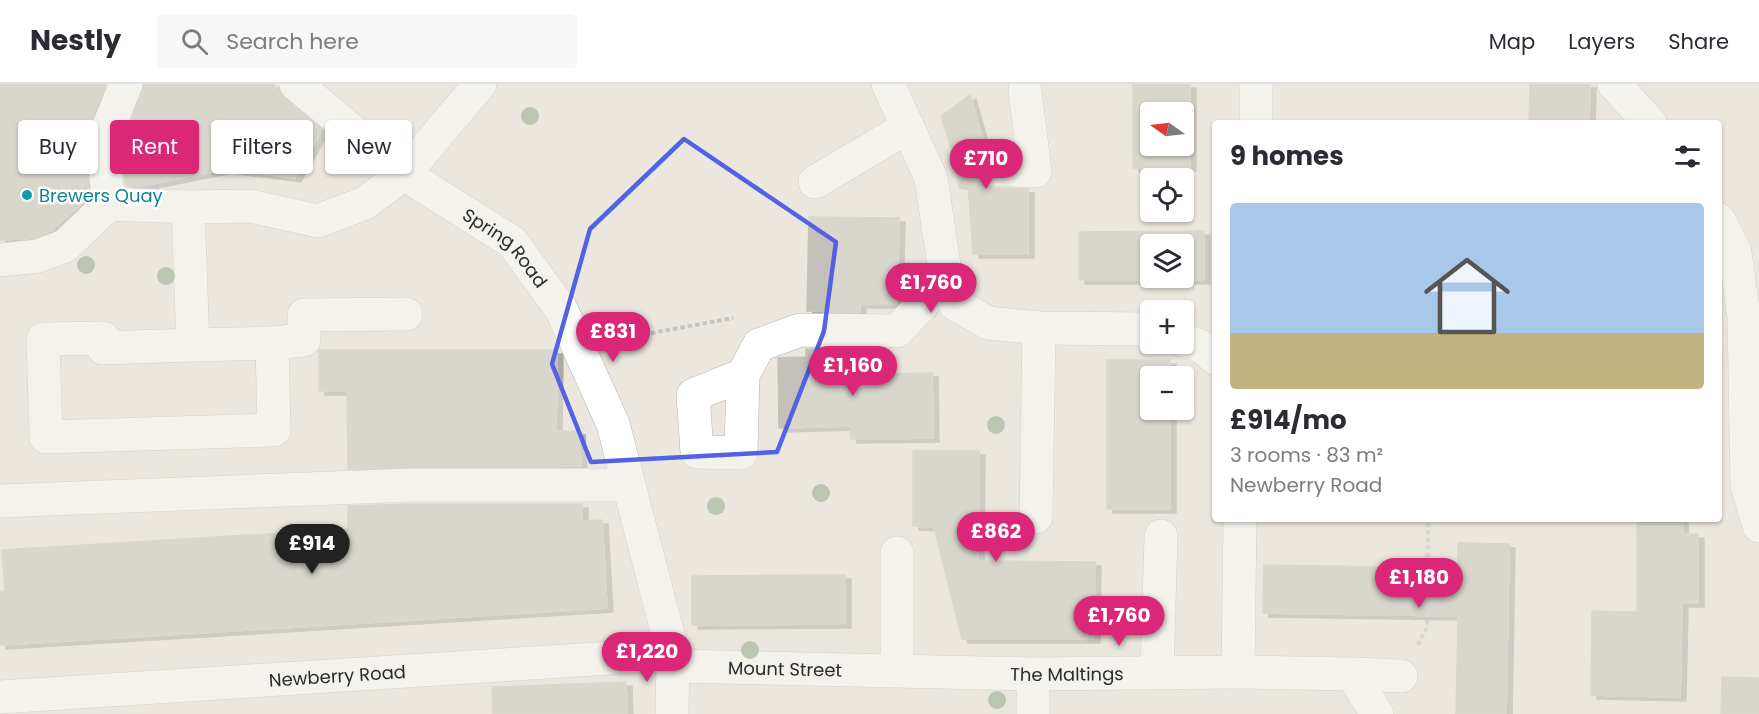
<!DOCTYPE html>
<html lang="en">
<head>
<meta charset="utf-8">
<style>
	:root { --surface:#fff; --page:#f7f7f7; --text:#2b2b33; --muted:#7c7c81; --line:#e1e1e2; --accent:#db2777 }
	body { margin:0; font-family:Poppins,sans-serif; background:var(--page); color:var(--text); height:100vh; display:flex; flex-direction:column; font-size:22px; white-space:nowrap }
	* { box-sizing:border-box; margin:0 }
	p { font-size:20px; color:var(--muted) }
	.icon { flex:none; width:33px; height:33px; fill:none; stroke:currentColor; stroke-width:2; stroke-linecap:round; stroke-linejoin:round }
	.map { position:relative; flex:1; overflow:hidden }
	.panel { position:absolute; left:1212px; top:36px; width:510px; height:402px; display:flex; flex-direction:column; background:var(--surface); border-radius:6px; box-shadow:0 2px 4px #0004 }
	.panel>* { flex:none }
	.hud { position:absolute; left:18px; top:36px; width:570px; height:54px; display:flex; gap:12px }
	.needle { width:39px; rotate:284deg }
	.controls { position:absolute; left:1140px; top:18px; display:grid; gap:12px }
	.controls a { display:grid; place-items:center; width:54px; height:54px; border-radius:6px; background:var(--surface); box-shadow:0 2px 4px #0004; font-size:30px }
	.price { position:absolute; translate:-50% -51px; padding:0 14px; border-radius:21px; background:var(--accent); color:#fff; font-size:20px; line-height:39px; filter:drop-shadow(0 2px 3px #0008) }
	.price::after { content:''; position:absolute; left:50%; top:36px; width:18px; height:14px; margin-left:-9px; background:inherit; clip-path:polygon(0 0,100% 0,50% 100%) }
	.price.selected { background:#222; color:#fff }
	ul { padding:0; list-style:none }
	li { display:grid; align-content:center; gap:12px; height:318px; padding:0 18px }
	li span { display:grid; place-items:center; height:186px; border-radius:6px; color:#555 }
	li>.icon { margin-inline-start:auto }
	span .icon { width:108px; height:108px; fill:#fffc; stroke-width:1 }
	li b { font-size:26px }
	h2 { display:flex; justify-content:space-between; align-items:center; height:72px; padding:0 18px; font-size:26px }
	.pill { padding:0 21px; border-radius:6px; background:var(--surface); box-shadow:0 2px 4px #0004; font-size:21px; line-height:54px }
	.pill.selected { background:var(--accent); color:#fff }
	header { display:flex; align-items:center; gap:36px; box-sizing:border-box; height:84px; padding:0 30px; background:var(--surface); border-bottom:2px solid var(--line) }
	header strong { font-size:28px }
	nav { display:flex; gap:33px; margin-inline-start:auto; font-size:21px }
	.search { width:420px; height:54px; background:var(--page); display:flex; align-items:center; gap:15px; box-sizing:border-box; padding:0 21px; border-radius:6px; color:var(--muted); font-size:22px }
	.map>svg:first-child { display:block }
</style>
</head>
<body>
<header>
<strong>Nestly</strong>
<div class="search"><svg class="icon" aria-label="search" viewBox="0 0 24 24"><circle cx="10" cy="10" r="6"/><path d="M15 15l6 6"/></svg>Search here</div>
<nav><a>Map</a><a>Layers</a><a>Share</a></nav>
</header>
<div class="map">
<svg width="1759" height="630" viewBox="0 0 1759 630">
	<defs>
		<filter id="shadow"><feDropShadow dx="6" dy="4" stdDeviation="0" flood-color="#0004"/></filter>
	</defs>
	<rect width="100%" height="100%" fill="#ebe7df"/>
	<path fill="#c4c1ba" stroke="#c6c3b9" stroke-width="1.5" fill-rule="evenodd" filter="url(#shadow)" d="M0 0H106L84 52 89 113 49 148 34 154 0 156Z
		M144 0H273L284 14 322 46 295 94 226 85 141 102H126L121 62Z
		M1133 0H1190V83L1133 84ZM1150 28H1184V62H1150Z
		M1530 0H1590L1589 39H1529Z
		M970 11 986 68 976 75 973 85 975 93 981 100 991 104 1028 105V170H973L968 100 959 101 954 74 941 32Z
		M809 133 899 134 897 220H860V228L807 227Z
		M1204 147V196H1079V148ZM1150 160H1184V194H1150Z
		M806 265H860L861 290 932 289 933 354 851 355 850 342 779 344 778 274 806 273Z
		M319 266H557L556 347H579L581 382 348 385 347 307H319Z
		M1107 276H1170V292H1150V326H1170V425H1107Z
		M913 367H979L978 477 1095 478 1094 555H962L934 443 913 442Z
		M412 420H582V437L602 436 607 524 0 561V508H5L2 466 348 445V422Z
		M1637 435H1682L1683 450H1698V519H1682L1680 613 1591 611 1592 527 1637 528Z
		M1458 459 1509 460 1506 630H1456L1458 532 1263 529 1264 481 1458 484Z
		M845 491V540L692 541V492Z
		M1722 593 1759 594V630H1721Z
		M626 598 627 630H493L492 603Z"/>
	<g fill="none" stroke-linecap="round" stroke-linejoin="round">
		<path stroke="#c5c1bb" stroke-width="33" stroke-dasharray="33 16" stroke-linecap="butt" d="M957 89 992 85"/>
		<defs>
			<g id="minor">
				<path id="s1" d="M296 0 404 90 512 158 561 225 613 340 673 570 672 630"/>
				<path d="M888 0 931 94 945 188 955 220 988 239 1039 244 1150 245"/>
				<path d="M1256 0V39"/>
				<path d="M1614 0 1650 39"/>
				<path d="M992 85 1035 87 1025 7"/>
				<path d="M815 98 908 43"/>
				<path d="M109 120 102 59 126 0"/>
				<path d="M188 123 193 261 103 264V254L43 255 46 353 274 346 272 259 193 261"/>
				<path d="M1719 136 1735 168 1744 233 1747 401 1759 442"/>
				<path d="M0 176 38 172 65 162 109 120 188 123 250 122 318 137 365 119 404 90 480 0"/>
				<path d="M1184 256 1202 263 1215 274"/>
				<path d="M272 259 304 256V231L406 230"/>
				<path d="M743 291 693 311 697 368 741 369 743 291 759 261 800 246 897 247 922 221 945 188"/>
				<path d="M0 417 412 401H627"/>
				<path d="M1036 433 1039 244"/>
				<path d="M897 469V586"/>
				<path id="s2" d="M673 582 1033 590 1238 588 1240 435"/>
				<path d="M1157 587 1161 452"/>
				<path d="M1238 588 1352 590 1377 630"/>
				<path d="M1033 590V630"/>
				<path d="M1352 590 1401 592"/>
				<path id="s3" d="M0 613 673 570"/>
			</g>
		</defs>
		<use href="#minor" stroke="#b2b4bd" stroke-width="34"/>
		<path stroke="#c4c4c4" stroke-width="4" stroke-dasharray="4.5 3" stroke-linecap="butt" d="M614 256 733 234
			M1418 561 1427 543 1428 435"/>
		<use href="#minor" stroke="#fff" stroke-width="33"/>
	</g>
	<g fill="#819d78">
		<circle cx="530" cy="32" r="9"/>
		<circle cx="264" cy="65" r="9"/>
		<circle cx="86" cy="181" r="9"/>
		<circle cx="166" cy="192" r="9"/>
		<circle cx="996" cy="341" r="9"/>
		<circle cx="821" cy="409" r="9"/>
		<circle cx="716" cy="422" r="9"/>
		<circle cx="750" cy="566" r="9"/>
		<circle cx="997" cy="616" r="9"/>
	</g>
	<path d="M0 0H1759V630H0ZM684 55 836 158 824 247 777 368 591 378 552 280 590 145Z" fill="#ebe7df" fill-opacity=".55" fill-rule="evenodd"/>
	<path fill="none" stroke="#5361e4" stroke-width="4.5" stroke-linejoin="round" d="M684 55 836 158 824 247 777 368 591 378 552 280 590 145Z"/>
	<circle fill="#0f9aa8" stroke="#fff" stroke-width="2" cx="27" cy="111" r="6"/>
	<g text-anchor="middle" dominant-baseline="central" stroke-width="5" stroke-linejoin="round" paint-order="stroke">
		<g font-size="18" fill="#0d838f" stroke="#fff" text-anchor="start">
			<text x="39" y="111">Brewers Quay</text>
		</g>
		<g font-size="18" fill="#2b2b2b" stroke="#fff">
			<text stroke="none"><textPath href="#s1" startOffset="267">Spring Road</textPath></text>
			<text stroke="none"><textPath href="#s2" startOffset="112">Mount Street</textPath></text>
			<text stroke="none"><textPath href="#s2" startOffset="394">The Maltings</textPath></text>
			<text stroke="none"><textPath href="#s3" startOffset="338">Newberry Road</textPath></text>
		</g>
	</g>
</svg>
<div class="controls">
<a><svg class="needle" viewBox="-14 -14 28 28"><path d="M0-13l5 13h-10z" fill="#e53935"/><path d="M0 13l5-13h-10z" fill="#7c7c81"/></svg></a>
<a><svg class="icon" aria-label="locate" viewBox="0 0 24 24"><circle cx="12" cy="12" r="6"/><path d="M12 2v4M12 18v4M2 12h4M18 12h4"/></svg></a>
<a><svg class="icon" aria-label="layers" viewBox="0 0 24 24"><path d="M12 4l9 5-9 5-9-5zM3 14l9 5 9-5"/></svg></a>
<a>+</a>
<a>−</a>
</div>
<b class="price" style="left:986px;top:106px">£710</b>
<b class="price" style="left:931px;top:230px">£1,760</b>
<b class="price" style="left:613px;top:279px">£831</b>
<b class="price" style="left:853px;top:313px">£1,160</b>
<b class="price" style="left:996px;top:479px">£862</b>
<b class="price selected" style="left:312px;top:491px">£914</b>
<b class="price" style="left:1419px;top:525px">£1,180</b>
<b class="price" style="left:1119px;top:563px">£1,760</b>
<b class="price" style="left:647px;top:599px">£1,220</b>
<div class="hud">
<a class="pill">Buy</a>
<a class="pill selected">Rent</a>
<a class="pill">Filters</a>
<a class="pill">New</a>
</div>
<section class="panel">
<h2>9 homes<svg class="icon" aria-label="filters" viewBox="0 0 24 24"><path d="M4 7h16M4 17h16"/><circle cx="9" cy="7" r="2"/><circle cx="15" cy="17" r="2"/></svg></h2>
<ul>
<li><span style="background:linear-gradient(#a9c7e8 70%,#c2b280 0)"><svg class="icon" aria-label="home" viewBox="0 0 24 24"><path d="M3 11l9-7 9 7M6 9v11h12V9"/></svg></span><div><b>£914/mo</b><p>3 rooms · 83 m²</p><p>Newberry Road</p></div></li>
</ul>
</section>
</div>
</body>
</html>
